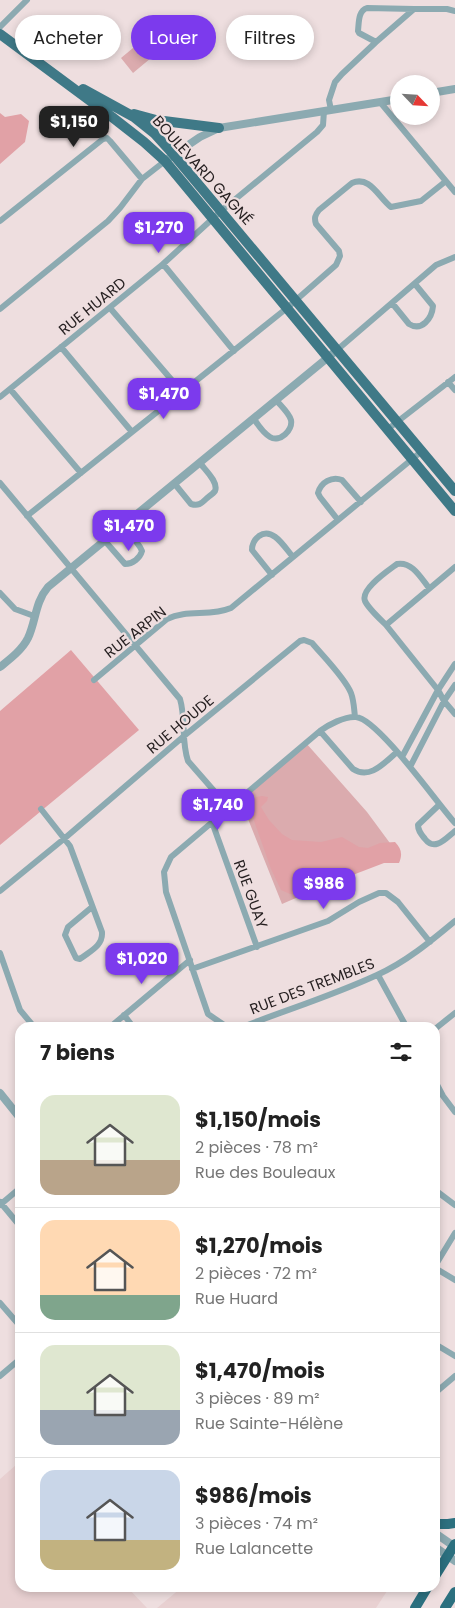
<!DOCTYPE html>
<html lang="fr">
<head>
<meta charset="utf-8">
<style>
	:root { --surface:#fff; --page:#f6f6f6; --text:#222; --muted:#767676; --line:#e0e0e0; --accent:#7c3aed }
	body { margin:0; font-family:Poppins,sans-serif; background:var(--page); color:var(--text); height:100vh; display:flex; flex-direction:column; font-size:19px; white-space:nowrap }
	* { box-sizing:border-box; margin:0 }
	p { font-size:16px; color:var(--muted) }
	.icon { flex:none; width:28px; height:28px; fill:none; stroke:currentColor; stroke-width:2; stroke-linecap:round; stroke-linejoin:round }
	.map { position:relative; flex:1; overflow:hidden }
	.sheet { position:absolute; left:15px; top:1022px; width:425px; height:570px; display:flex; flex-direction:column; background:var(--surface); border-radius:15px; box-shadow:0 2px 8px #0003 }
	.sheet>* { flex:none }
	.guide { position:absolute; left:15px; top:15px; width:425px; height:45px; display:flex; gap:10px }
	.needle { width:32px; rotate:115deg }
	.controls { position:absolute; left:390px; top:75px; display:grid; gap:10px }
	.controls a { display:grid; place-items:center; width:50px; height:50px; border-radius:50%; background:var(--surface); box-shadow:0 2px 8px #0003; font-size:25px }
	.price { position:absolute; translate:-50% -42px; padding:0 11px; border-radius:10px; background:var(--accent); color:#fff; font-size:16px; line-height:32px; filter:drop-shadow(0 1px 2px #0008) }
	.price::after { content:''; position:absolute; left:50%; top:30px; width:15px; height:11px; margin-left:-8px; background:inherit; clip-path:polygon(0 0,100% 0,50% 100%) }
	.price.current { background:#222; color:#fff }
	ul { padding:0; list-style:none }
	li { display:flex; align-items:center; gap:15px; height:125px; padding:0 25px }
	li+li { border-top:1px solid var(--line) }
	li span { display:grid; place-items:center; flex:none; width:140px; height:100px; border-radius:15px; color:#555 }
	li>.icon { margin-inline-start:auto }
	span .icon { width:60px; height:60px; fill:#fffc; stroke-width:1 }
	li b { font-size:21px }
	h2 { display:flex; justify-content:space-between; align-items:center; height:60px; padding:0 25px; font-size:21px }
	.pill { padding:0 18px; border-radius:22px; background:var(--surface); box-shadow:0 2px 8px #0003; font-size:18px; line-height:45px }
	.pill.current { background:var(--accent); color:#fff }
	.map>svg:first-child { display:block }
</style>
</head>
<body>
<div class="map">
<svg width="455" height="1608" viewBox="0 0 455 1608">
	<rect width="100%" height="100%" fill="#eededf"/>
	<path fill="#e8d0d1" d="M17 1464 20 1467V1588H128L147 1608H0V1479Z
		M181 1588H389L376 1608H157Z"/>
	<path fill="#dbabae" d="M145 38 157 53 133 73 121 58Z
		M306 743 367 812 398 854 282 904 240 799Z"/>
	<path fill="#e1a1a6" d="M0 113 5 117 21 114 29 121 25 142 0 164Z
		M71 650 139 730 0 845V711Z
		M262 796 268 797 267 801 261 807 269 820 282 834 292 840 321 842 342 837 359 847 368 848 380 843 395 842C401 848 403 854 399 863H384L337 881 306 894H290L281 890 271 869 252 815 251 804 256 797Z"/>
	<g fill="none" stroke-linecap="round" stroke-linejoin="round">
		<path stroke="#8caab1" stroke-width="6" d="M0 27 27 0
			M376 42 359 33 358 31C359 22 358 11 367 8L414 9
			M380 102 455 192
			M331 110 329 100 335 82 342 74 376 42 414 9H447L455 11
			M0 221 103 139 107 138 110 141 142 179
			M163 264 234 351
			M392 303 409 324C422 332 432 318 433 306L415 284
			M110 308 182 392
			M0 309 108 221 120 208 142 179 165 161
			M61 347 132 432
			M337 350 436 265 455 257
			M448 382 455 390
			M10 389 81 473
			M0 397 163 264 221 211 317 132 323 125 324 111
			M254 419C258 425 263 433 270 437 280 443 293 430 291 420 289 413 281 406 276 400
			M388 429 455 377
			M0 483 180 699C186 719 181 741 188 761L229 808
			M174 483 191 504C198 506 201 504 206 499 208 497 213 494 215 491 219 482 204 469 200 463
			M27 516 287 308 336 265 340 256 339 251 316 224C314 218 315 215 319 210L352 183C370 175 379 198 391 207L421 201 446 181
			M338 520 320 497 318 493C321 482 332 476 342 480L361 502
			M105 541 125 564C133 564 140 558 142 551L140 547 124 525
			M455 567 386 625 438 690 444 701 455 714
			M272 575 252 550C252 545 254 540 259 536 273 526 285 548 293 557
			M0 593 15 609 34 616
			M386 625C380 619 368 608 365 601 360 589 389 570 397 564 412 561 421 578 429 588
			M94 680 167 619C187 609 210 617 231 608L422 451
			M320 731 353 769C370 780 384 763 397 752
			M402 757 438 690 455 664
			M410 767 444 701 455 685
			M439 805 418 825C418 831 421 834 425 839 435 852 446 838 455 831
			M41 809 70 846 102 932C103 946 90 951 80 959L76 958 65 935 68 927 92 907
			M212 822 257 947
			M455 823C437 803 378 719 356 717 345 716 328 725 320 731L171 857 164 872 166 892 208 1014 227 1027 245 1026C289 1009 334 995 377 975 406 962 431 941 455 921
			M0 891 65 838 184 736 300 641 304 640 312 643C323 656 345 678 351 693 354 701 354 709 355 717
			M0 953 20 1010 35 1028
			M192 969 328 921 359 902 379 893H386L398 902 430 942
			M378 975 407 1028
			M124 1015 134 1028
			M109 1028 190 960
			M435 1029 455 1013
			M435 1081 443 1096 455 1112
			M435 1190 455 1205
			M0 1202 20 1226
			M0 1205 20 1188
			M435 1266 455 1233
			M435 1268 455 1280
			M0 1303 20 1326
			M435 1344 455 1356
			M0 1376 20 1359
			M435 1393 455 1376"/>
		<path stroke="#8caab1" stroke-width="8" d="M431 93 455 89
			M169 158 200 137 219 128 399 99
			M0 667C10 659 22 650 28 638 36 621 35 602 48 587L337 350
			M0 1093 20 1118
			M435 1533 455 1547
			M435 1547 455 1561"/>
		<path stroke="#3f7987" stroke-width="10" d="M0 34 112 117 144 142 165 161 455 511
			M83 89 134 117 154 133 173 154 455 491
			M134 114 156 120 219 128"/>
		<path stroke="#2c707f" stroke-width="10" d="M435 1524H448L455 1523
			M435 1576 455 1544
			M415 1608 427 1588
			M445 1608 455 1592"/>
	</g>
	<g text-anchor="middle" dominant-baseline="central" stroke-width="4.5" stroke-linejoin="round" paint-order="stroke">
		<g font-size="15" fill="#251f20" stroke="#eededf">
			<text transform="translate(203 170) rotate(48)">BOULEVARD GAGNÉ</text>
			<text transform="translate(92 306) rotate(-39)">RUE HUARD</text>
			<text transform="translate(135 632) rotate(-38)">RUE ARPIN</text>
			<text transform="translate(180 724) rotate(-40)">RUE HOUDE</text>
			<text transform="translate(251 894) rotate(70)">RUE GUAY</text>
			<text transform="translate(312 986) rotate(-21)">RUE DES TREMBLES</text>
		</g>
	</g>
</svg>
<div class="controls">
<a><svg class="needle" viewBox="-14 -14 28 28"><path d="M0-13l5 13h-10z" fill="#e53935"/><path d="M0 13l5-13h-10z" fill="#767676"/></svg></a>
</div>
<b class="price current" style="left:74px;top:148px">$1,150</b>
<b class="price" style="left:159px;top:254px">$1,270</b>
<b class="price" style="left:164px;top:420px">$1,470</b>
<b class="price" style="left:129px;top:552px">$1,470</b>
<b class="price" style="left:218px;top:831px">$1,740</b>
<b class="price" style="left:324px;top:910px">$986</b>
<b class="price" style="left:142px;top:985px">$1,020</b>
<div class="guide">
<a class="pill">Acheter</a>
<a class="pill current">Louer</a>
<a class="pill">Filtres</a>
</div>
<section class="sheet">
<h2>7 biens<svg class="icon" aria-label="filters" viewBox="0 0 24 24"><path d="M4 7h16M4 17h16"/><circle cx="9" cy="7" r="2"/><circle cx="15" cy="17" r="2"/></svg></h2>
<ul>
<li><span style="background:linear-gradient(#dfe7d0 65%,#b9a48a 0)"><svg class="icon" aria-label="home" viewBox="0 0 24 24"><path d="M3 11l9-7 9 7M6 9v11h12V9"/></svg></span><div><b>$1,150/mois</b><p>2 pièces · 78 m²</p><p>Rue des Bouleaux</p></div></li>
<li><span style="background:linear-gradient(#ffd9b3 75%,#7fa58c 0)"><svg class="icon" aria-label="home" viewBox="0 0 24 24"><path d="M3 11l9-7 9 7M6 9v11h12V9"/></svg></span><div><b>$1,270/mois</b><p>2 pièces · 72 m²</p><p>Rue Huard</p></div></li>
<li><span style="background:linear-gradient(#dfe7d0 65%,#9aa5b1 0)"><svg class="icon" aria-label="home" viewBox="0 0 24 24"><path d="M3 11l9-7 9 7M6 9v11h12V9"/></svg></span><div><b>$1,470/mois</b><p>3 pièces · 89 m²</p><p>Rue Sainte-Hélène</p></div></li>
<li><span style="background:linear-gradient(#c9d6e8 70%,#c2b280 0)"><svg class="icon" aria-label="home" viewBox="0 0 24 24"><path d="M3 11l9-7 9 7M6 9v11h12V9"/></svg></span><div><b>$986/mois</b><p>3 pièces · 74 m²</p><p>Rue Lalancette</p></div></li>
</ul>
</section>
</div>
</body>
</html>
